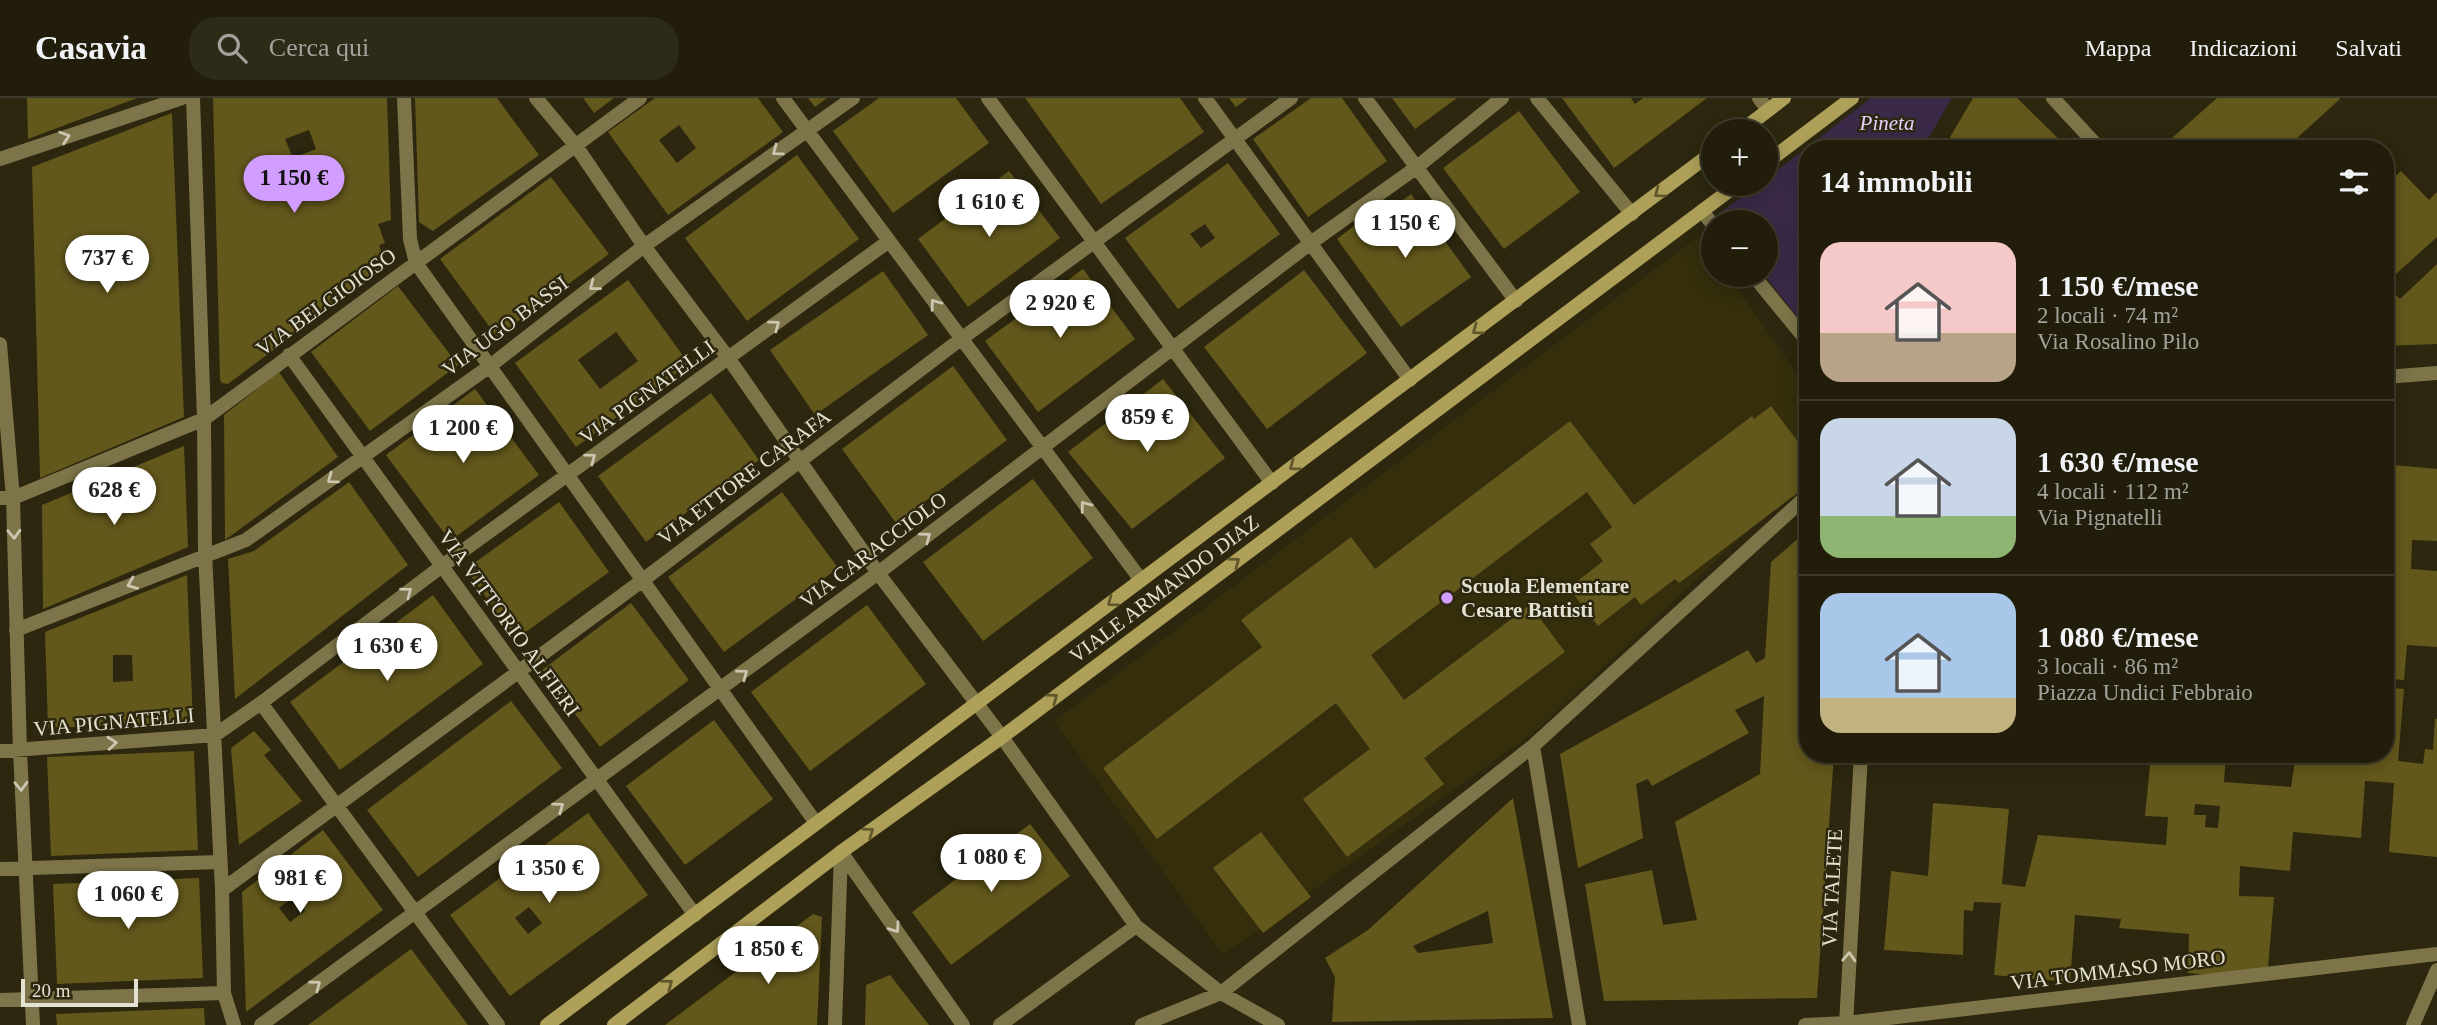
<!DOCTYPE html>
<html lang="it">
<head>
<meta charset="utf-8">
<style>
	:root { --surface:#211d0a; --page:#2d2a18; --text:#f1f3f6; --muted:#a2a29c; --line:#3e3b2b; --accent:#d19dfe }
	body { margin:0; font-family:Georgia,serif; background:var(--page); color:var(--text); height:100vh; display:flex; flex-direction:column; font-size:26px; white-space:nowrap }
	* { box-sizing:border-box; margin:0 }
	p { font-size:23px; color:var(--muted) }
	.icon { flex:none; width:38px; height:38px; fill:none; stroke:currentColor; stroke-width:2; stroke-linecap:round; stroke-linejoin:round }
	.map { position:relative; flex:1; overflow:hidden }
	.details { position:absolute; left:1799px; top:42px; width:595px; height:623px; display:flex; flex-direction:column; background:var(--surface); border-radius:28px; box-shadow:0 4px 18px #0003,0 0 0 2px var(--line) }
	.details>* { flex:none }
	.fabs { position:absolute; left:1701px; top:21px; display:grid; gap:14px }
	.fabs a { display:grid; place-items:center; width:77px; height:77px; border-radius:50%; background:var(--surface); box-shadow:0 4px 18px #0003,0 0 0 2px var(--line); font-size:35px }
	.scale { position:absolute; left:21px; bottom:18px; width:117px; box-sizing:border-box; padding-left:7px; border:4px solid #e3e1d2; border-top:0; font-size:19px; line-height:24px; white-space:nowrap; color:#e3e1d2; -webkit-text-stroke:5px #2c270e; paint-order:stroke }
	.price { position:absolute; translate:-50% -60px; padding:0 16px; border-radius:24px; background:#fff; color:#222; font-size:23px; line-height:46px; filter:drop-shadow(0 2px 4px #0008) }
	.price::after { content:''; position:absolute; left:50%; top:42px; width:21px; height:16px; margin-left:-10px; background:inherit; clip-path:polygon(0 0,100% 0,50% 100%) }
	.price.active { background:var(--accent); color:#111 }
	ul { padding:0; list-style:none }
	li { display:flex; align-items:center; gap:21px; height:175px; padding:0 21px }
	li+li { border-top:2px solid var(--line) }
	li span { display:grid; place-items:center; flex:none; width:196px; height:140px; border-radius:21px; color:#555 }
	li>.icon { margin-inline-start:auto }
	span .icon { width:84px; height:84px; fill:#fffc; stroke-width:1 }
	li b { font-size:30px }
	h2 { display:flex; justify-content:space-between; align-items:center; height:84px; padding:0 21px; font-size:30px }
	header { display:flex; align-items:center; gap:42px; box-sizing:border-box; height:98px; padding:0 35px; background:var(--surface); border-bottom:2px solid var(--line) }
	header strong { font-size:33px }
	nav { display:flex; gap:38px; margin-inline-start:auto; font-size:24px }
	.search { width:490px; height:63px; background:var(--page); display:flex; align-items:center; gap:18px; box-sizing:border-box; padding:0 24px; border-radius:28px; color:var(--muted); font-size:26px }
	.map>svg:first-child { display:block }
</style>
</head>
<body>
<header>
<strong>Casavia</strong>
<div class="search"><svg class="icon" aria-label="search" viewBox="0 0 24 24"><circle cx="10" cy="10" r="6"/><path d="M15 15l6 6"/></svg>Cerca qui</div>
<nav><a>Mappa</a><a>Indicazioni</a><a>Salvati</a></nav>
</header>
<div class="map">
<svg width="2437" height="927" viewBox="0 0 2437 927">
	<rect width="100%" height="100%" fill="#2c270e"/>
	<path fill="#342e0c" d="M1699 138 1713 157V177H1727L1808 291V376L1536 633 1223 857 1054 623Z"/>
	<path fill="#3a2a48" d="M1871 0H1952L1922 51H1808V232L1764 177 1766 124H1723L1717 117 1760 86H1766V81Z"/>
	<path fill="#63581c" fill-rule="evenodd" d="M27 0H137L28 41Z
		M213 0H387L391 122 378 126 385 145 379 147 386 168 228 286 222 285 220 281ZM309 32 316 51 293 60 285 41Z
		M415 0H497L539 57 433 133 419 124Z
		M583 0H614L594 15Z
		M655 0H758L783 34 668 117 608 34ZM679 27 696 50 677 65 659 42Z
		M808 0H827L815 9Z
		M879 0H956L989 45 893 115 833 33Z
		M1025 0H1180L1204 34 1101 106Z
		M1229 0H1248L1236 9Z
		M1311 0H1342L1387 63 1308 119 1253 41Z
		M1392 0H1457L1415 31Z
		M1562 0H1631L1635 6 1643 0H1707L1614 70Z
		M1973 0H2017L2069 51H1943Z
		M2217 0H2339L2340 1 2285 51H2181L2172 40Z
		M1519 13 1580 94 1504 151 1443 70Z
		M172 15 184 319 40 380 32 69Z
		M797 57 859 141 747 223 685 140Z
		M1228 65 1280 136 1178 211 1125 140ZM1205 126 1215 140 1201 150 1190 136Z
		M1009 73 1060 140 968 209 918 141Z
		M2401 73 2429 102 2437 94V139L2385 186V88Z
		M551 79 609 156 497 239 440 161Z
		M1411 96 1471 179 1401 229 1337 141 1363 121 1368 127Z
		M2437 166V246L2385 248V187L2400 201Z
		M1083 171 1135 241 1038 314 985 243Z
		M1304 172 1367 255 1267 331 1204 249Z
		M883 173 928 237 815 317 770 252Z
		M628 182 689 266 576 349 515 265ZM616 234 638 263 600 291 578 262Z
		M398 188 458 267 370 333 311 254Z
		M953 268 1007 342 896 425 842 351Z
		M279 274 338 359 225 442 224 317Z
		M1163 281 1225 360 1132 431 1068 354Z
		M475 291 539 377 450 443 386 357Z
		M711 295 759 362 646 444 598 378Z
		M1771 308 1808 357V380L1801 385 1804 390 1679 485 1675 481 1641 507 1635 499 1598 528 1569 490 1603 463 1590 446 1612 429 1587 394 1371 557 1404 602 1530 507 1565 554 1424 660 1444 686 1347 759 1303 701 1370 651 1336 605 1157 741 1103 670 1262 549 1241 522 1351 439 1375 471 1570 323 1634 407 1752 318 1754 321Z
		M184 348 188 449 43 511 42 407Z
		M2393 367 2437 371V443L2412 442 2411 471 2437 473V549L2407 547 2404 582 2393 581 2392 590 2404 591 2398 663 2423 666 2425 651 2433 652 2435 621H2437V759L2389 754 2394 685 2365 683 2361 740 2293 734 2290 773 2240 768 2239 798 2274 799 2267 882 2188 875 2189 836 2119 830 2121 821 2075 817 2070 884 1994 877 2001 805 1974 804 1973 813 1964 812 1963 857 1884 852 1891 773 1928 778 1933 705 2009 711 2002 786 2025 789 2038 737 2166 747 2168 719 2145 718 2151 656H2226L2224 684 2291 689 2296 656H2385V510L2389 511 2391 476 2385 475V399H2391ZM2195 706 2220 708 2218 730 2205 729 2206 717H2194Z
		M1033 381 1093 460 983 543 923 464Z
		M349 384 408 467 235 601 228 461 254 453Z
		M782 394 838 470 724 554 668 479Z
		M559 404 609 474 516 541 466 471Z
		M1808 432V656H1834L1817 900 1604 903 1585 786 1652 772 1663 827 1697 822 1675 724 1760 676 1764 598 1735 612 1749 635 1652 688 1648 681 1636 686 1643 740 1578 770 1560 656 1748 552 1756 565 1765 560 1771 464Z
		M187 477 193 625 48 630 45 534ZM113 557H132L133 583 113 584Z
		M433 497 483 566 340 672 290 604Z
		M631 505 689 582 600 649 542 572Z
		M867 507 926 586 810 673 751 594Z
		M511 603 562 670 418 779 367 712Z
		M714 622 773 701 685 767 626 688Z
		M254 633 271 652 264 657 302 703 239 747 231 650Z
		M194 653 198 752 51 758 47 659Z
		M1513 700 1553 920 1332 924 1335 879 1325 860 1368 832ZM1488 813 1493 845 1418 855 1413 848Z
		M588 715 648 797 510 898 450 817ZM529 809 542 825 528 836 515 820Z
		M1030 726 1070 778 951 867 912 814Z
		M323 732 383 812 246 914 242 794ZM294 799 305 813 290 824 279 810Z
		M1261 734 1311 799 1263 835 1213 770Z
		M199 780 203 880 57 886 53 786Z
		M813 816 822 819 817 927H665Z
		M411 851 468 927H308Z
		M890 877 929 927H865L866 887Z
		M204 910 205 927H57L56 916Z"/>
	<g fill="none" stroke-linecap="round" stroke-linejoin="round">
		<path stroke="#7d7549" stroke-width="14" d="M193 0 204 321 205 456 222 792 224 895 234 927
			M404 0 410 141 416 165 816 725
			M536 0 576 48 644 148 729 261 878 475 1002 639 1136 828
			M783 0 1141 482
			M988 0 1272 385
			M1205 0 1410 282
			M1365 0 1516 203
			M1537 0 1632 116
			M1759 0 1768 12
			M2053 0 2100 51
			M0 61 182 0
			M1702 113 1713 127
			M1753 177 1808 244
			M0 246 13 400 20 653 33 927
			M289 257 695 817
			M2385 279 2437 275
			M0 400H13L204 321 640 0
			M16 532 246 442 490 268 644 148 853 0
			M261 605 498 927
			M1533 648 1579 927
			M0 653 215 637 261 605 442 468 889 143
			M841 754 963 927
			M0 771 220 764
			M222 792 643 482 961 241 1291 0
			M0 902 224 895
			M261 927 878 475 1312 144 1417 69 1502 0
			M835 927 841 754
			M1000 927 1136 828 1221 895 1278 927
			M1142 927 1221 895 1533 648 1808 397
			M1805 927 1846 925 2437 856
			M1846 927 1861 656
			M2413 927 2437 872"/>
		<path stroke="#aea058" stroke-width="14" d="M1741 33 1784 0
			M1766 65 1852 0
			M547 927 1713 54
			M614 927 841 754 1002 639 1738 86"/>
	</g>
	<defs><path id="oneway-chevron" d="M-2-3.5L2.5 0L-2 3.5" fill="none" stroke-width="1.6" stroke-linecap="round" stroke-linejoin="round" transform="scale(1.75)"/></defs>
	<g stroke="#cac6b0">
		<use href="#oneway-chevron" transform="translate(65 39) rotate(-18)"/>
		<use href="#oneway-chevron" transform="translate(777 53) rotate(144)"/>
		<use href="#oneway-chevron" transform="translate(594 188) rotate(142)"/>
		<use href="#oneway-chevron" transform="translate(935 206) rotate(-126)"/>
		<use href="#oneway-chevron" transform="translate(775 227) rotate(-36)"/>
		<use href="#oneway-chevron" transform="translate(591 360) rotate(-36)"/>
		<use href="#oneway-chevron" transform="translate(332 381) rotate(144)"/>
		<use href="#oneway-chevron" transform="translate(1085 408) rotate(-127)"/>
		<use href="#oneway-chevron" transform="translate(14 436) rotate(88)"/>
		<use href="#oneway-chevron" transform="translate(926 439) rotate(-37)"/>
		<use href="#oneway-chevron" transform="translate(132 486) rotate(158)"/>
		<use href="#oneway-chevron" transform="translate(407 494) rotate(-37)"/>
		<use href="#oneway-chevron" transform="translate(743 576) rotate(-37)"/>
		<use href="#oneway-chevron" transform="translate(112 645) rotate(-5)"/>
		<use href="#oneway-chevron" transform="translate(21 688) rotate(88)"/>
		<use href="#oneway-chevron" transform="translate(559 709) rotate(-36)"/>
		<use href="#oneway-chevron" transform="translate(895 830) rotate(55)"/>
		<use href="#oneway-chevron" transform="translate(1849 859) rotate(-87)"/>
		<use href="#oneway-chevron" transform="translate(316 887) rotate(-36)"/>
	</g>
	<g stroke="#60572c">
		<use href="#oneway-chevron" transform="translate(1659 95) rotate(143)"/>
		<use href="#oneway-chevron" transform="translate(1477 232) rotate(143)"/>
		<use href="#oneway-chevron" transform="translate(1294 368) rotate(143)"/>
		<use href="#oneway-chevron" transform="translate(1235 464) rotate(-37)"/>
		<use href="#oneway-chevron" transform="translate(1112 504) rotate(143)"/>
		<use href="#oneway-chevron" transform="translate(1053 600) rotate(-37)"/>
		<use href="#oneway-chevron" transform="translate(869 734) rotate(-36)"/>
		<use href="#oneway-chevron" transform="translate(668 886) rotate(-37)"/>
	</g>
	<circle fill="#d19dfe" stroke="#2c270e" stroke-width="2.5" cx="1447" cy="500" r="7"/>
	<g text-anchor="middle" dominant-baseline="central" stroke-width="5" stroke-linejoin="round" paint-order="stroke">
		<g font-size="21" font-style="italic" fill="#e6cffc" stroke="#2c270e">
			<text x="1887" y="25">Pineta</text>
		</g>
		<g font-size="21" fill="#e3e1d2" stroke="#2c270e">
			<text transform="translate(326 204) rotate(-36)">VIA BELGIOIOSO</text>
			<text transform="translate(505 228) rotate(-37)">VIA UGO BASSI</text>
			<text transform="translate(647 294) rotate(-36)">VIA PIGNATELLI</text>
			<text transform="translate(744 379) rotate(-37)">VIA ETTORE CARAFA</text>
			<text transform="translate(873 452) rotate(-37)">VIA CARACCIOLO</text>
			<text transform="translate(1164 491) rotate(-37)">VIALE ARMANDO DIAZ</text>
			<text transform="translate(509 525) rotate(54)">VIA VITTORIO ALFIERI</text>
			<text transform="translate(114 624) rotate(-5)">VIA PIGNATELLI</text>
			<text transform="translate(1832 790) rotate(-87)">VIA TALETE</text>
			<text transform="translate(2118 872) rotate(-7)">VIA TOMMASO MORO</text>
		</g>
		<g font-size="21" font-weight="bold" fill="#e3e1d2" stroke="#2c270e" text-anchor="start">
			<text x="1461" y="488">Scuola Elementare<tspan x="1461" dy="24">Cesare Battisti</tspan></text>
		</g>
	</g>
</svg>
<div class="fabs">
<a>+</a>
<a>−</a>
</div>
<div class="scale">20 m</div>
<b class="price active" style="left:294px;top:117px">1 150 €</b>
<b class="price" style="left:989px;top:141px">1 610 €</b>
<b class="price" style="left:1405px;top:162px">1 150 €</b>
<b class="price" style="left:107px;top:197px">737 €</b>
<b class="price" style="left:1060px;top:242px">2 920 €</b>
<b class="price" style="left:1147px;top:356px">859 €</b>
<b class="price" style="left:463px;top:367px">1 200 €</b>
<b class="price" style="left:114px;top:429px">628 €</b>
<b class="price" style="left:387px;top:585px">1 630 €</b>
<b class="price" style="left:991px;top:796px">1 080 €</b>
<b class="price" style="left:549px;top:807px">1 350 €</b>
<b class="price" style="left:300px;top:817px">981 €</b>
<b class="price" style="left:128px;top:833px">1 060 €</b>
<b class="price" style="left:768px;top:888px">1 850 €</b>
<section class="details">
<h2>14 immobili<svg class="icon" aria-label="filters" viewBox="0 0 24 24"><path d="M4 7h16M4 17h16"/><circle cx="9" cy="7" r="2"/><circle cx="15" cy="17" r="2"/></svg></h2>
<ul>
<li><span style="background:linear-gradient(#f6c9c9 65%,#b9a48a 0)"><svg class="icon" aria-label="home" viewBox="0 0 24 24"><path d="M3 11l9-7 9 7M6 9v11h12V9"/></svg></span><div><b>1 150 €/mese</b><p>2 locali · 74 m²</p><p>Via Rosalino Pilo</p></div></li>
<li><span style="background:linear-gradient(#c9d6e8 70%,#8fb573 0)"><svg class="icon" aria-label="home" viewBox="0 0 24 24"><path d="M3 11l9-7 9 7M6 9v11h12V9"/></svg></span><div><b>1 630 €/mese</b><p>4 locali · 112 m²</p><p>Via Pignatelli</p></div></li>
<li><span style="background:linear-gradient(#a9c7e8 75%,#c2b280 0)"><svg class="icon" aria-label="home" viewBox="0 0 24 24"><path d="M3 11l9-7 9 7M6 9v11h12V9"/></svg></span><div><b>1 080 €/mese</b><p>3 locali · 86 m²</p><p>Piazza Undici Febbraio</p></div></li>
</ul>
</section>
</div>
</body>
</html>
